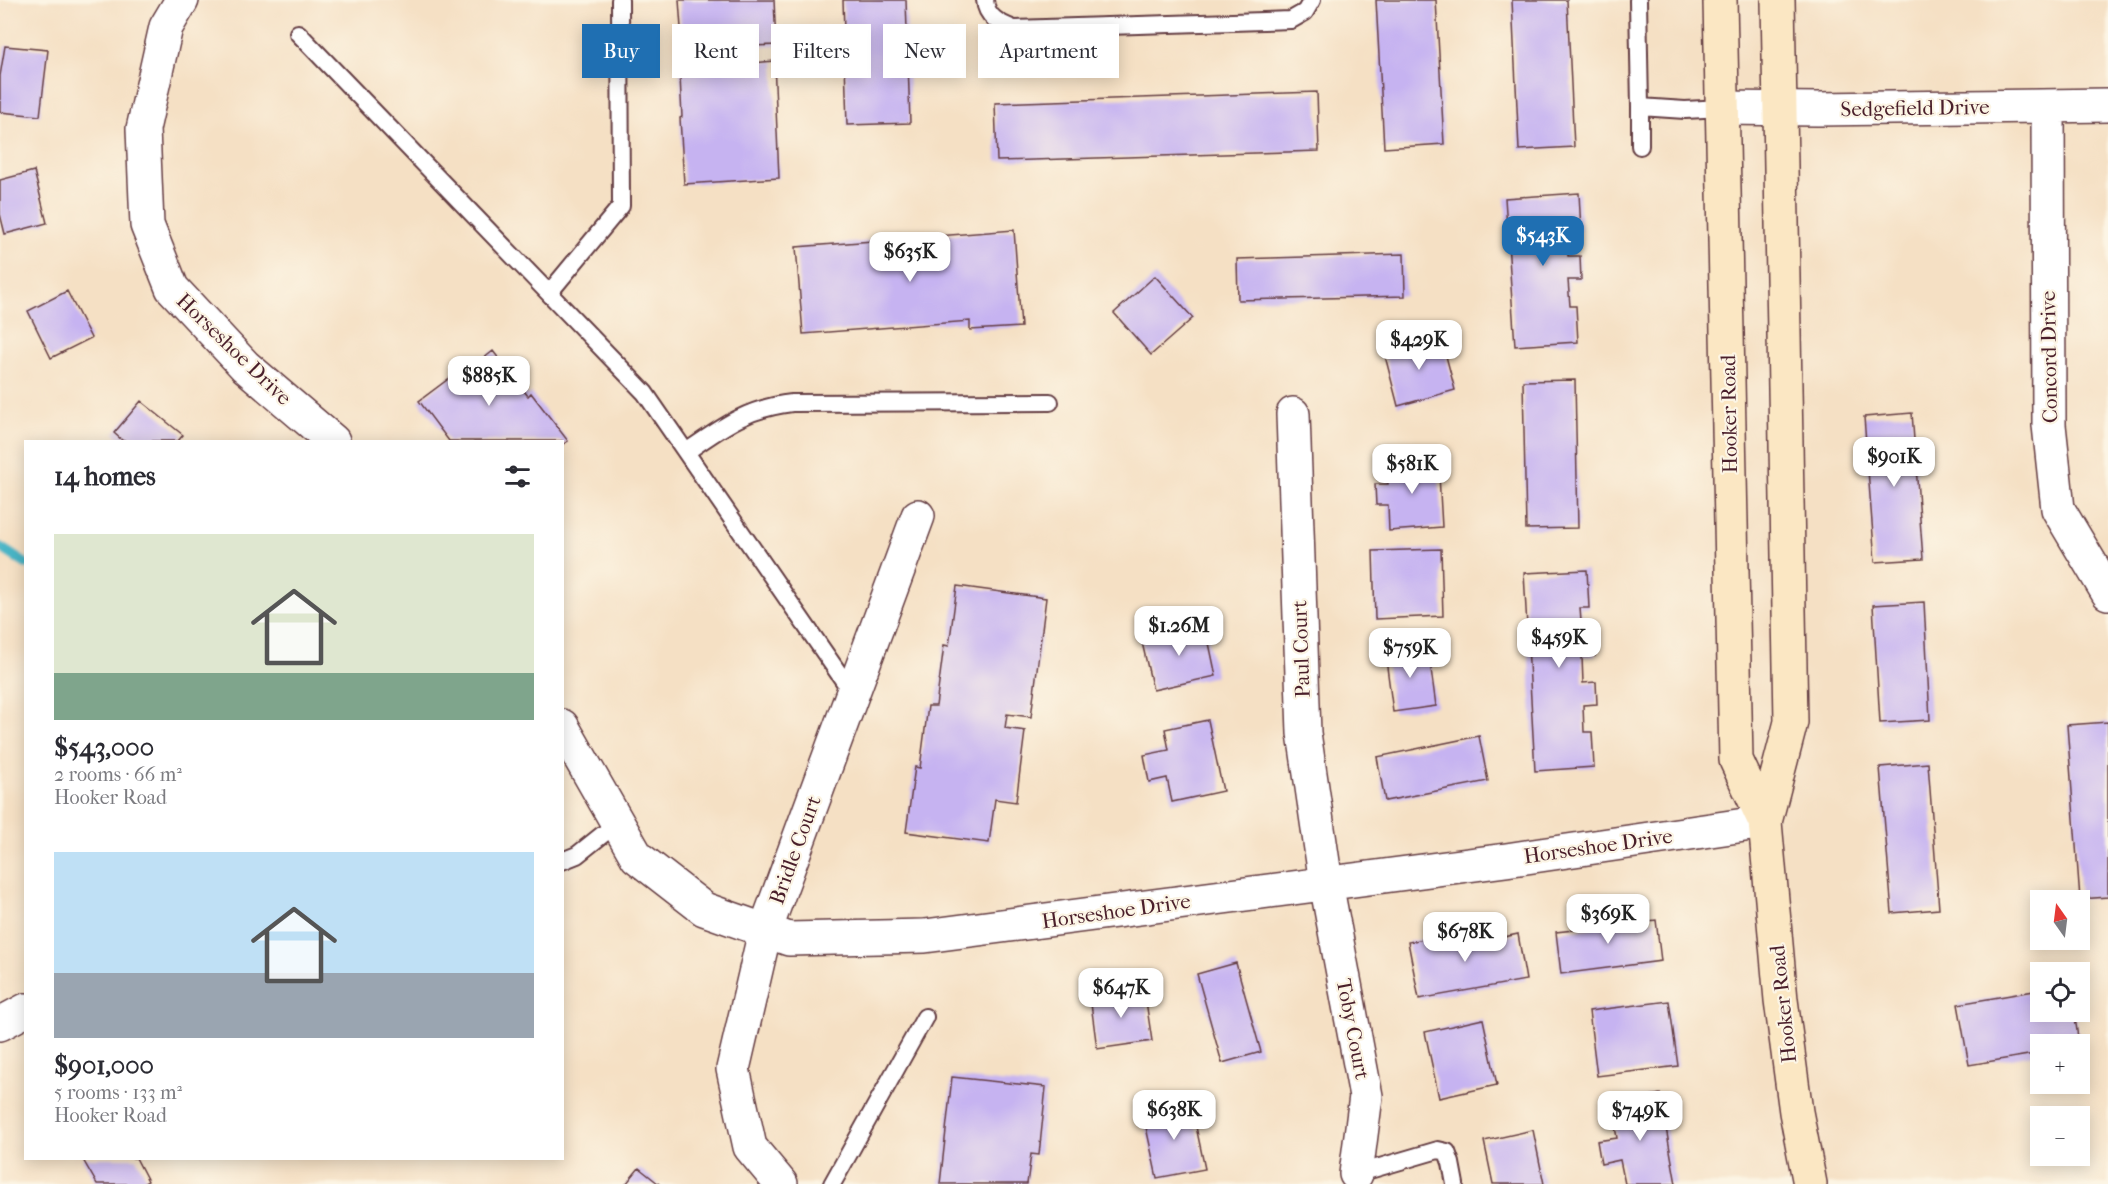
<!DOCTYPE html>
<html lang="en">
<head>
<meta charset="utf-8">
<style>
	:root { --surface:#fff; --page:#f2f2f3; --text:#2b2b33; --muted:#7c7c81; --accent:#1f6fb2 }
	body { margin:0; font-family:"IM FELL French Canon",serif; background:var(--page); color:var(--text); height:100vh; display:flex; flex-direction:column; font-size:22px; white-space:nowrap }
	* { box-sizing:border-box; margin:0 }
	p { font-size:20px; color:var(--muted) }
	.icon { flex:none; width:33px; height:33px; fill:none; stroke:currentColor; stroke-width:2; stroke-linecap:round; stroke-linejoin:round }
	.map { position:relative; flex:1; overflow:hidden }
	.sheet { position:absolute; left:24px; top:440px; width:540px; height:720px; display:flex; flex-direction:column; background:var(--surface); border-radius:0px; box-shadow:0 3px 15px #0003 }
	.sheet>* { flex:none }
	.top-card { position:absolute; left:582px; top:24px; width:570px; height:54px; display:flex; gap:12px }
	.needle { width:39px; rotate:346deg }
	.buttons { position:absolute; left:2030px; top:890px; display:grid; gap:12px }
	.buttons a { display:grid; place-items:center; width:60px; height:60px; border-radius:0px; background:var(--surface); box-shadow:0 3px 15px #0003; font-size:30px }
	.price { position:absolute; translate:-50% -51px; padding:0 14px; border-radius:12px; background:#fff; color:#222; font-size:20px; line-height:39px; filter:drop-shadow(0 2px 3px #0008) }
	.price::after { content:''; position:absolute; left:50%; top:36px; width:18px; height:14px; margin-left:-9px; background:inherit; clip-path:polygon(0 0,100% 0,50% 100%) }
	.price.current { background:var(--accent); color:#fff }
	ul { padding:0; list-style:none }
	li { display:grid; align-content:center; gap:12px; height:318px; padding:0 30px }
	li span { display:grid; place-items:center; height:186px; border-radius:0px; color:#555 }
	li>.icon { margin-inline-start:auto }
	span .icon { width:108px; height:108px; fill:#fffc; stroke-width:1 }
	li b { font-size:26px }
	h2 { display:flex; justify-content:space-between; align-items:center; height:72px; padding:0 30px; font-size:26px }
	.chip { padding:0 21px; border-radius:0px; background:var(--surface); box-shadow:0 3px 15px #0003; font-size:21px; line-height:54px }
	.chip.current { background:var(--accent); color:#fff }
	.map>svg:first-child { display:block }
</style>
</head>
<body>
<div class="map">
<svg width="2108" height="1184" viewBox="0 0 2108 1184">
	<rect width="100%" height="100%" fill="#fcf5e5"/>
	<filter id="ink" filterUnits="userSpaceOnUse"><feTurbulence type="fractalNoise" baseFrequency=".0167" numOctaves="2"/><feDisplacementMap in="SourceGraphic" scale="12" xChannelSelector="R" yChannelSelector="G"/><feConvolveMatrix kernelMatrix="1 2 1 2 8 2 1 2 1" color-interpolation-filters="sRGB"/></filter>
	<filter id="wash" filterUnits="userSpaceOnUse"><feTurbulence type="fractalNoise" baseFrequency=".008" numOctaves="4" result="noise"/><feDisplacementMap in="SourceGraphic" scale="24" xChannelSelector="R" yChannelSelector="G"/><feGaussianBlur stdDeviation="1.35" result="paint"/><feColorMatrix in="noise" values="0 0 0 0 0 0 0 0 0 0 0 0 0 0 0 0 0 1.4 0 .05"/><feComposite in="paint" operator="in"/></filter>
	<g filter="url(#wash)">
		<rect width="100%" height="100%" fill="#f5e0c4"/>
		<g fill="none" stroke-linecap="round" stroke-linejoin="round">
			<path stroke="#49b5c6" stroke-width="10" d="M0 547 26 564"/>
		</g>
		<g id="blocks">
			<path fill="#c6b3f1" d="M679 0H774L776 45 752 46 753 63 774 61 779 178 684 184 680 118 682 117 679 56H683Z
				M843 0H906L910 123 847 125Z
				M1376 0H1436L1444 144 1384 148Z
				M1512 0H1567L1574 147 1519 150Z
				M5 46 48 50 40 116 0 112V76Z
				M1317 92 1319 151 997 161 995 103Z
				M34 171 47 223 5 234 0 214V180Z
				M1579 193 1581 231 1567 232 1568 256H1580L1581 280H1568L1570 306H1576L1578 342 1515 346 1505 198Z
				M1014 230 1021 327 970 330V321L803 334 796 247Z
				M1404 254 1405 296 1238 300 1237 259Z
				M1155 276 1193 318 1151 355 1114 313Z
				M67 291 91 338 51 358 28 311Z
				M1441 337 1455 390 1398 406 1384 352Z
				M493 351 528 396 531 393 568 441 562 445V441H449L419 401 471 362 474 366Z
				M1575 380 1578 528 1526 529 1523 381Z
				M141 401 183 435 178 441H123L114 433Z
				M1912 413 1923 559 1875 562 1864 417Z
				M1438 458 1442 527 1389 531 1388 505H1376L1375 484H1388L1387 461Z
				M1441 549 1443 616 1375 619 1373 551Z
				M1587 570 1589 608H1580L1582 635 1594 634 1595 656H1582L1583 683 1596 682 1597 704 1583 705 1584 732H1592L1594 767 1535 771 1524 573Z
				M957 586 1046 598 1031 717 1007 714 1005 728 1025 731 1016 802 995 799 989 843 906 832 915 767 920 768 928 706H936L944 645 949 646Z
				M1924 602 1930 720 1880 723 1873 605Z
				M1205 624 1216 676 1153 690 1141 638Z
				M1428 647 1436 706 1393 712 1385 652Z
				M1208 720 1223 791 1172 802 1167 778 1149 782 1144 755 1169 750 1165 729Z
				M2108 722V897L2080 899 2067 725Z
				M1479 736 1488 781 1385 801 1377 757Z
				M1928 763 1939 909 1892 913 1880 767Z
				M1622 913 1623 924 1656 920 1661 961 1561 974 1556 932 1592 928 1591 917Z
				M1483 928 1486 941 1518 934 1526 980 1419 999 1408 942Z
				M1236 963 1261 1052 1222 1063 1197 974Z
				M1144 988 1152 1041 1097 1049 1090 996Z
				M2040 990V1011H2074L2079 1044H2040V1053L1969 1065 1958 1004Z
				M1669 1001 1678 1066 1597 1076 1589 1011Z
				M1483 1019 1497 1085 1439 1098 1425 1032Z
				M952 1077 1046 1087 1039 1155 1031 1154 1027 1184H940Z
				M1660 1094 1676 1184H1625L1620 1160 1601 1164 1597 1141 1617 1138 1611 1103Z
				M1191 1103 1205 1169 1157 1178 1143 1113Z
				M1533 1130 1544 1184H1493L1484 1141Z
				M82 1158H136L148 1181 143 1184H97Z
				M639 1168 659 1184H626Z"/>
		</g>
	</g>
	<g filter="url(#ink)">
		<use href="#blocks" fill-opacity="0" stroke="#643c42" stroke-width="1.5"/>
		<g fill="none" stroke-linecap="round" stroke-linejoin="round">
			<defs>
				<path id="service" d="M985 0C986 17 1000 24 1014 29L1291 20 1305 12 1312 0
					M1638 0 1640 107 1685 110 1722 108
					M298 33 645 393 853 694
					M1640 146V107
					M549 293 621 206 620 0
					M686 452C722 427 747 408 792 403L1050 402
					M562 861 577 855 617 823
					M1356 1174 1438 1150 1447 1152 1451 1163 1455 1184
					M832 1184 925 1017"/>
				<path id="minor" d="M182 0 166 27 143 129 147 225 172 288 245 366 333 441
					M2048 107 2049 425 2058 509 2108 593
					M1722 108 1818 109 2108 105
					M1293 414 1304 733 1326 883 1366 1096 1356 1174
					M562 726 637 857 704 909 789 939 925 936 1506 860 1765 822
					M0 1024 26 1010
					M781 1184 750 1147 733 1069 765 931 918 516"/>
				<path id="secondary" d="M1720 0 1736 760 1765 822
					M1778 0 1791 722 1765 822 1781 1000 1796 1112 1810 1184"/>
			</defs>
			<use href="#service" stroke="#643c42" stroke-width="20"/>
			<use href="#minor" stroke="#643c42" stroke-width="36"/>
			<use href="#secondary" stroke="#643c42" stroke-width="36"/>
			<use href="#service" stroke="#fff" stroke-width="16"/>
			<use href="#minor" stroke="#fff" stroke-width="33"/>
			<use href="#secondary" stroke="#fbe7c3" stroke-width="33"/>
		</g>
	</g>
	<g text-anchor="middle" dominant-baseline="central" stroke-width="4.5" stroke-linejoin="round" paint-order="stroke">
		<g font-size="21" fill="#4a1f2b" stroke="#fcf5e5">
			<text transform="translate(1915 108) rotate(-1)">Sedgefield Drive</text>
			<text transform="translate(234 349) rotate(44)">Horseshoe Drive</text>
			<text transform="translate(2049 357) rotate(-91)">Concord Drive</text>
			<text transform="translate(1729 414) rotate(-91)">Hooker Road</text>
			<text transform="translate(1301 649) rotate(-92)">Paul Court</text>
			<text transform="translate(1598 846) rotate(-8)">Horseshoe Drive</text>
			<text transform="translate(795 850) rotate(-70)">Bridle Court</text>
			<text transform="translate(1116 911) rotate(-8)">Horseshoe Drive</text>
			<text transform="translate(1783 1004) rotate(-96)">Hooker Road</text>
			<text transform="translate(1353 1029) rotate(79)">Toby Court</text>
		</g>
	</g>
</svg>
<div class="buttons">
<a><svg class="needle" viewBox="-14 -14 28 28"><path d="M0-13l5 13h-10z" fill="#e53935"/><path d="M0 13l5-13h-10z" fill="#7c7c81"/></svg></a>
<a><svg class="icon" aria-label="locate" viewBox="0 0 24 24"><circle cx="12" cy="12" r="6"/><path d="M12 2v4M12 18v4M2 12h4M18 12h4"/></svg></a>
<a>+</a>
<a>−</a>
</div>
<b class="price current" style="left:1543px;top:267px">$543K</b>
<b class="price" style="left:910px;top:283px">$635K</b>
<b class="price" style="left:1419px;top:371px">$429K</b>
<b class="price" style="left:489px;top:407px">$885K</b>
<b class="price" style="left:1894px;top:488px">$901K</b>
<b class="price" style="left:1412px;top:495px">$581K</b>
<b class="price" style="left:1179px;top:657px">$1.26M</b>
<b class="price" style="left:1559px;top:669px">$459K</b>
<b class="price" style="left:1410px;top:679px">$759K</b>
<b class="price" style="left:1608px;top:945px">$369K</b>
<b class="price" style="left:1465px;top:963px">$678K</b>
<b class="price" style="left:1121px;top:1019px">$647K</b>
<b class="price" style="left:1174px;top:1141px">$638K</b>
<b class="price" style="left:1640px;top:1142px">$749K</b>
<div class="top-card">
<a class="chip current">Buy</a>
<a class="chip">Rent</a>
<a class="chip">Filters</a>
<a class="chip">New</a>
<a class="chip">Apartment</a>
</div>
<section class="sheet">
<h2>14 homes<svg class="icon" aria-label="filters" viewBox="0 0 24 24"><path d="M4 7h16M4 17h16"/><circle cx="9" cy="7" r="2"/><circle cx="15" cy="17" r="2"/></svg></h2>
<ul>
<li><span style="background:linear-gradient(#dfe7d0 75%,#7fa58c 0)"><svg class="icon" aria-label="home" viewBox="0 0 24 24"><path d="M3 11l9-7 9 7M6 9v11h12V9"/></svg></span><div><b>$543,000</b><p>2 rooms · 66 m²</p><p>Hooker Road</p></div></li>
<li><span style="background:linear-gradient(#bfe0f5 65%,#9aa5b1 0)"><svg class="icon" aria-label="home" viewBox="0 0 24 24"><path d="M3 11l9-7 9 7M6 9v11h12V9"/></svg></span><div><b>$901,000</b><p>5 rooms · 133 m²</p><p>Hooker Road</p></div></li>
</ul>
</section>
</div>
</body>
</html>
